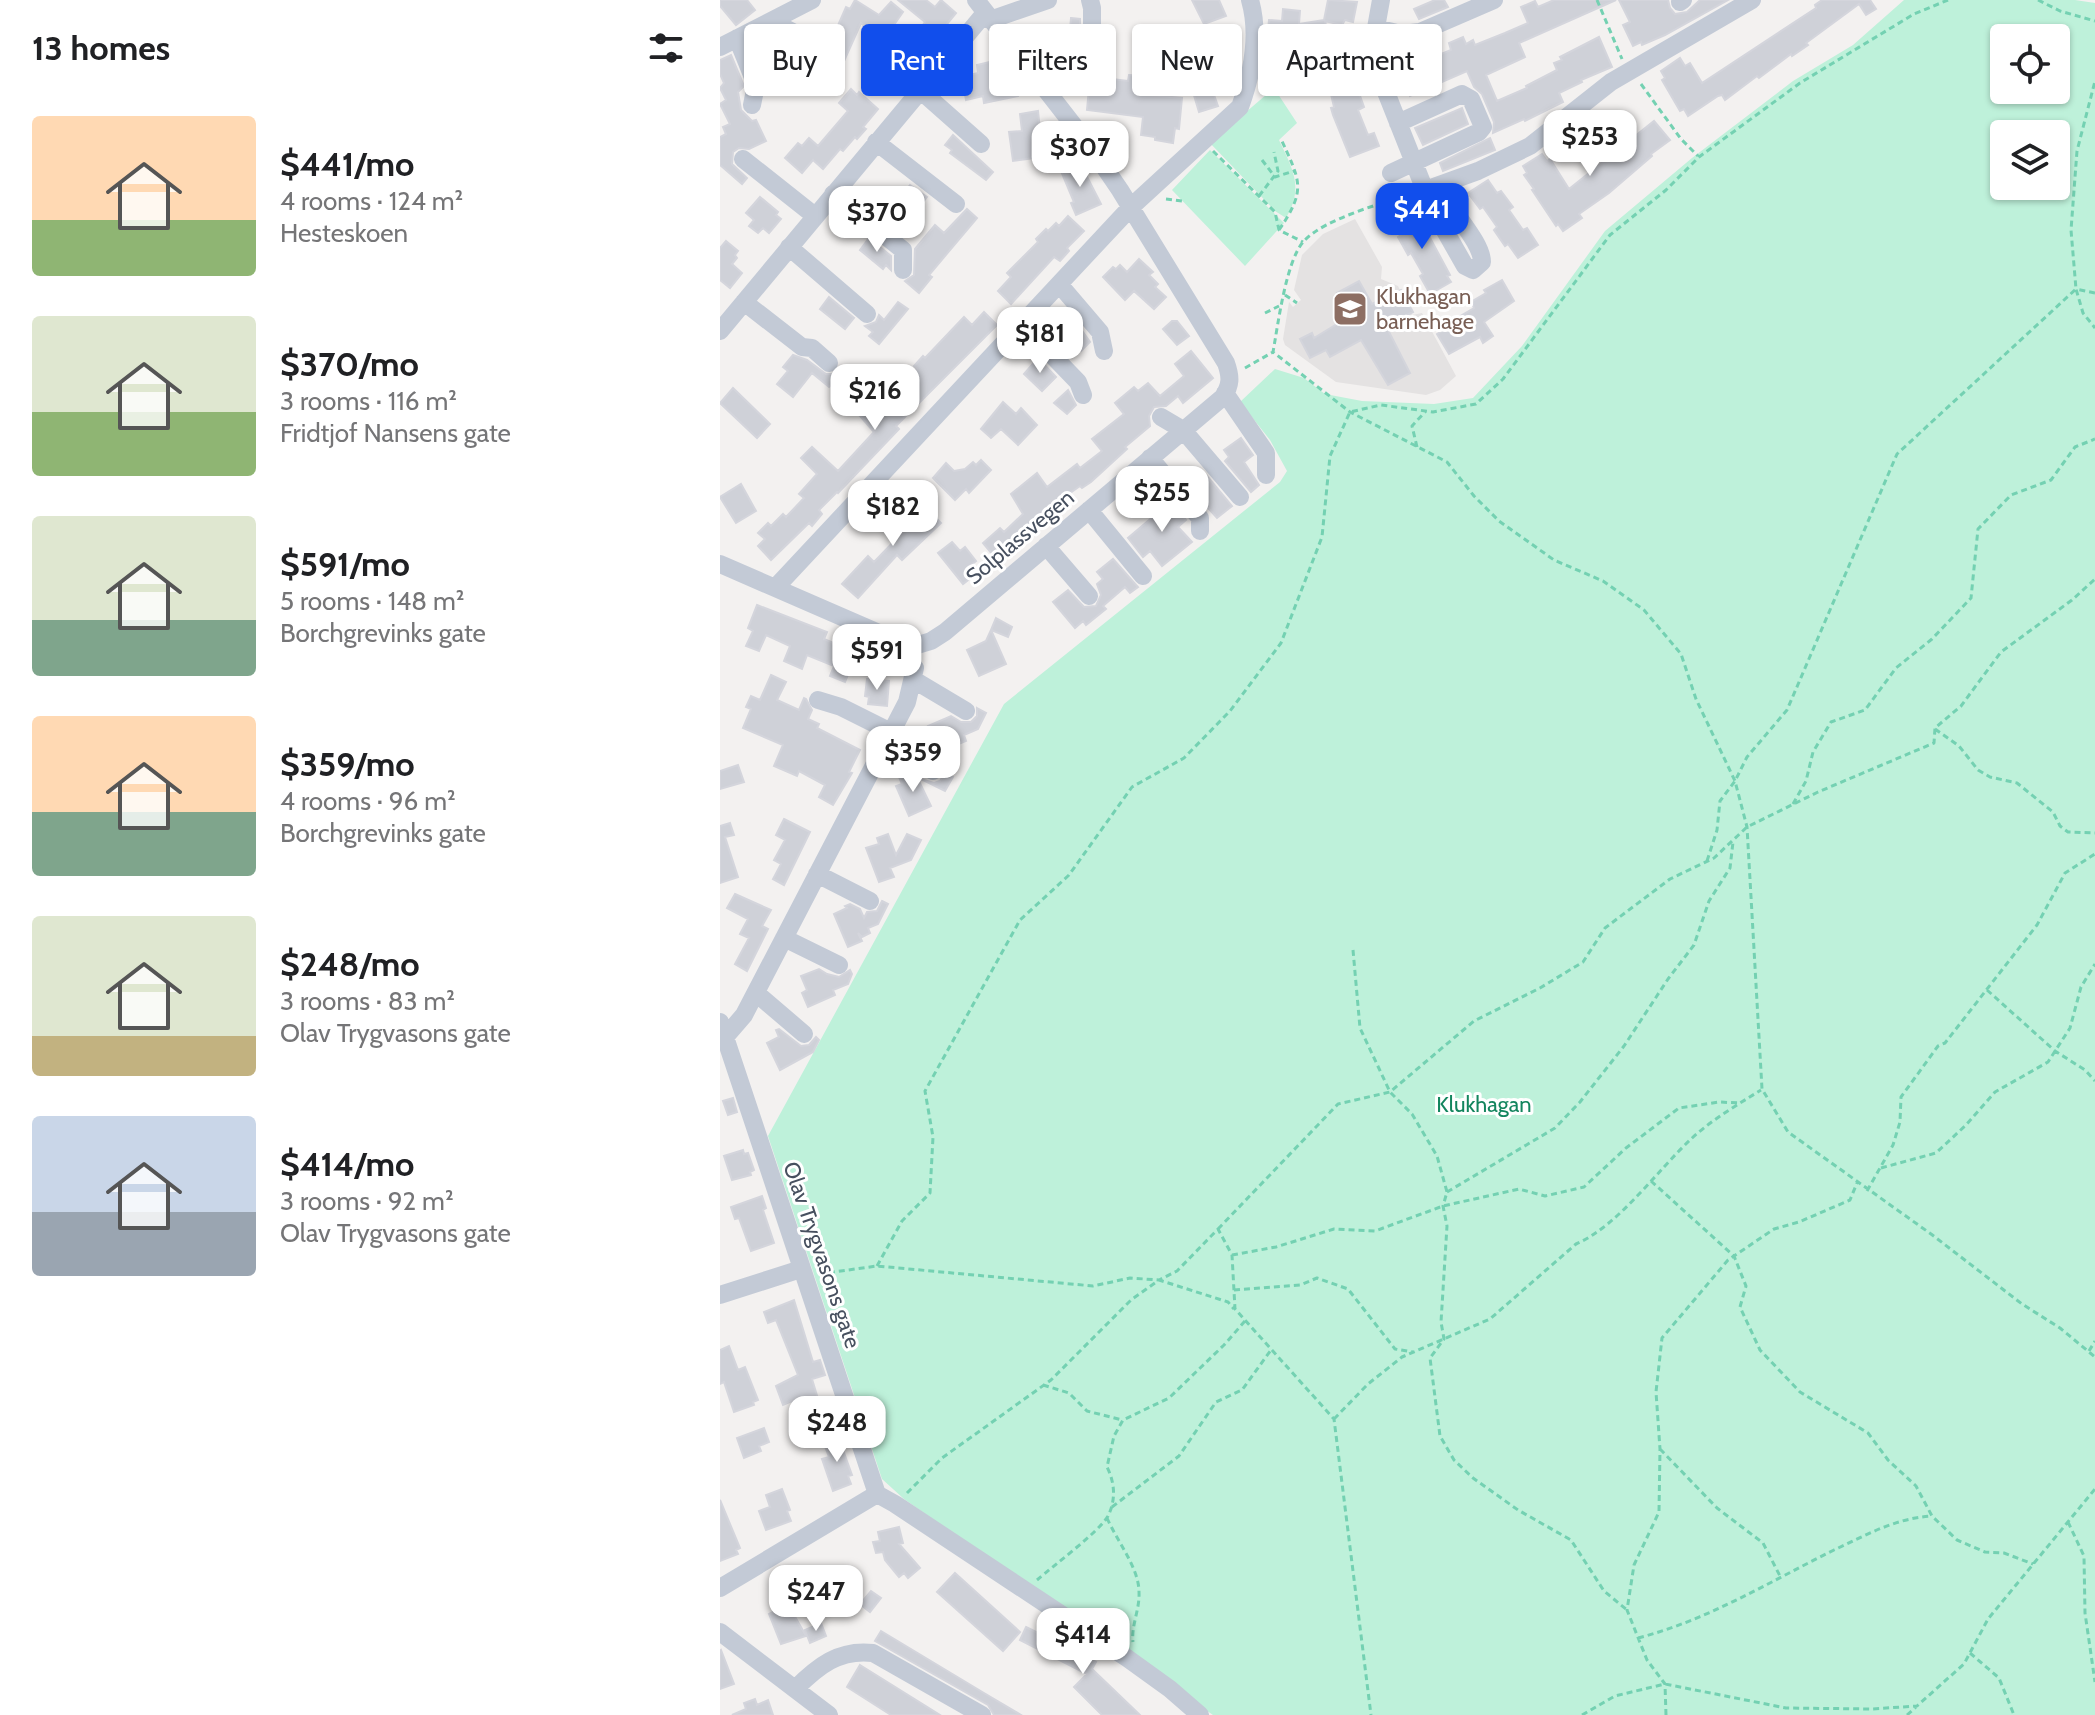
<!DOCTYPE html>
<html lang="en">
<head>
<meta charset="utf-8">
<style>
	:root { --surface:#fff; --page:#f6f6f6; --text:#202124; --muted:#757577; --accent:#114eec }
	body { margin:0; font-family:Cabin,sans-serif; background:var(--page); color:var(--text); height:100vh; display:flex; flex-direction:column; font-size:30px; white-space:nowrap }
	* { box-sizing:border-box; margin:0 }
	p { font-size:26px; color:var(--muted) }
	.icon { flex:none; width:44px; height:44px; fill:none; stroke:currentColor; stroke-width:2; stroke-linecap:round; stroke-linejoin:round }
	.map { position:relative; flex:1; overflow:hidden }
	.details { display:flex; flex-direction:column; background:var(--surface); width:720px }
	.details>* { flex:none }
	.banner { position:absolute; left:24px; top:24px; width:760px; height:72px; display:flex; gap:16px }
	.tools { position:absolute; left:1270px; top:24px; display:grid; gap:16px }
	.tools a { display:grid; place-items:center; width:80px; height:80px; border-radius:8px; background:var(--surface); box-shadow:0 2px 6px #0004; font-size:40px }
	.price { position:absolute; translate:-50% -68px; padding:0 18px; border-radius:16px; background:#fff; color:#222; font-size:26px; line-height:52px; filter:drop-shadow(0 2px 4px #0008) }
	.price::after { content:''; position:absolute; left:50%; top:48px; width:24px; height:18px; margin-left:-12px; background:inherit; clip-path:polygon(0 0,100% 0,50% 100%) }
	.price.on { background:var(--accent); color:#fff }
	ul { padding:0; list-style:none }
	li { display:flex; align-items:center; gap:24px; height:200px; padding:0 32px }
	li span { display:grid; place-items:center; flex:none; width:224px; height:160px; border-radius:8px; color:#555 }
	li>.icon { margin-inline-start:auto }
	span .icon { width:96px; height:96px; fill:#fffc; stroke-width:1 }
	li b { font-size:34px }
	h2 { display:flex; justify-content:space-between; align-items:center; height:96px; padding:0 32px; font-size:34px }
	.pill { padding:0 28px; border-radius:8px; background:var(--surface); box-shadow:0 2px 6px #0004; font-size:28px; line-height:72px }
	.pill.on { background:var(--accent); color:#fff }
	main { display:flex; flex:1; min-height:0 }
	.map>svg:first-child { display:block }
</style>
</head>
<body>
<main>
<section class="details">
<h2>13 homes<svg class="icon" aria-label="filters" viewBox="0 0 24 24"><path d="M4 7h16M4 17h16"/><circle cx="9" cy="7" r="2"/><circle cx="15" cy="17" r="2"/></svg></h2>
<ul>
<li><span style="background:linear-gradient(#ffd9b3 65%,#8fb573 0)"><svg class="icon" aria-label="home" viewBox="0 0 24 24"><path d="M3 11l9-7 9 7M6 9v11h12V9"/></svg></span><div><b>$441/mo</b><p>4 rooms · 124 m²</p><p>Hesteskoen</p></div></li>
<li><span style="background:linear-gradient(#dfe7d0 60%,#8fb573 0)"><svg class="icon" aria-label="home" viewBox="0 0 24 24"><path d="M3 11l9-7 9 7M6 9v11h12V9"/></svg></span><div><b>$370/mo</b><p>3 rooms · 116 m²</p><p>Fridtjof Nansens gate</p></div></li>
<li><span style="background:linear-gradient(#dfe7d0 65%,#7fa58c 0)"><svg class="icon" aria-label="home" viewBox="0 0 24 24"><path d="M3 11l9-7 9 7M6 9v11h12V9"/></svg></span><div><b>$591/mo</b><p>5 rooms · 148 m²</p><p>Borchgrevinks gate</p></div></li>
<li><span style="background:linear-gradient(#ffd9b3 60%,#7fa58c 0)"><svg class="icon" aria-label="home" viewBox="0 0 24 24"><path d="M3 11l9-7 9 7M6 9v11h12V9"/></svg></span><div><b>$359/mo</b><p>4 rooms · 96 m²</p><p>Borchgrevinks gate</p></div></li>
<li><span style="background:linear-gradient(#dfe7d0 75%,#c2b280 0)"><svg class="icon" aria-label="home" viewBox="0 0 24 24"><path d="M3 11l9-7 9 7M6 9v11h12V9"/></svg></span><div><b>$248/mo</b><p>3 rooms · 83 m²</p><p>Olav Trygvasons gate</p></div></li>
<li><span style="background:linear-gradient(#c9d6e8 60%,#9aa5b1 0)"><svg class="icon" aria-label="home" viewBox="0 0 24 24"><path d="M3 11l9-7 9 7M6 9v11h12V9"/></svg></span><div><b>$414/mo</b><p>3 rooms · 92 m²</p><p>Olav Trygvasons gate</p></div></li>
</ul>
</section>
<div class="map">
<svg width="1375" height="1715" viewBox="0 0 1375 1715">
	<rect width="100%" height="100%" fill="#f3f1f0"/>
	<path fill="#e4e2e2" d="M635 219 662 267 661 279 678 286 692 315 702 313 736 376 720 390 706 395 616 382 565 345 563 339 569 302 573 307 581 300 574 290 582 255 603 234Z"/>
	<path fill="#bef1da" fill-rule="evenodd" d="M1184 0H1355L1375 3V1715H493L184 1499 162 1479 48 1136 284 704 560 482 567 471 550 440 520 402 555 369 584 378 605 394 642 401 714 404 753 398 802 346 885 231 972 158 1073 81 1133 45ZM1284 38H1336V90H1284ZM1284 134H1336V186H1284Z
		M554 88 577 123 559 140C573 170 584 187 566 218L555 211 490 143Z
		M490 150 564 223 525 266 452 190Z"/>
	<path fill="#cfd1d8" stroke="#d4d5dc" stroke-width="2" d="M0 0H27L35 10 16 25 0 6Z
		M135 0 159 15 171 2 183 12 162 42 141 23 120 70 113 66 91 87 92 84 70 60 81 50 103 61 115 60 120 49 112 39 126 7 130 9Z
		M178 0H206L215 7 221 0 236 13 213 41 199 30 205 22Z
		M472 0H499L506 16 484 24Z
		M608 0 637 2 633 22 625 20 622 25 605 21 608 35 577 39 576 46 570 45 569 53 546 50 549 20 562 21 563 9 580 11 579 24 604 20Z
		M715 0H724L728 7 699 19 694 9Z
		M834 0H896L799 43 805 57 766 75 777 101 807 88 806 86 837 70 834 63 842 60 840 57 879 37 892 67 861 80 862 82 839 93 843 102 805 121 804 119 773 133 774 122 762 94 754 87 747 71 690 96 684 81 699 75 692 59 706 53 709 59 731 50 729 43 743 37 746 44 753 40 755 45 785 33 808 23 801 7 815 1 818 7Z
		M899 0H948L950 8 955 14 967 12 980 0H1008L945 35 922 45 921 42 913 46 903 25 910 22Z
		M1102 0H1150L1156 9 1146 15 1139 4 1086 43 1088 45 1072 56 1071 54 1039 78 1037 76 1005 100 1002 95 998 96 968 116 964 109 960 111 942 80 945 78 941 71 960 58 965 66 970 63 982 83 1096 8 1095 5Z
		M351 18 360 19V49L363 56 339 54 340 41H349Z
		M492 39 517 40 514 79 488 78 498 106 479 112 473 92 478 93 481 52 491 53Z
		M176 46 191 58 189 61 194 65 182 80 173 73 171 75 161 65Z
		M545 53 555 54 553 69 543 68Z
		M11 55 24 86 18 92 21 110 32 121 36 120 46 141 29 149 19 148 13 152 12 164 27 178 22 184 0 165V137L6 134 3 127 10 124 0 104 6 100 0 88 4 83 0 74V60Z
		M278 60 281 73 288 72 289 77H294L298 96 264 103 263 96 246 100 242 77 258 73 257 65Z
		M630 68 644 107 638 110 648 135 654 133 659 146 630 157 613 115 611 108 614 107 607 77Z
		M409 75 421 76 419 94 462 98 459 129 455 128 453 143 435 140V137L421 135 423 117 367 110 369 88 391 90 393 79 408 81Z
		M131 89 137 95 139 92 158 109 143 127 146 129 137 139 135 137 123 151 120 149 103 169 93 160 82 173 65 158 78 143 82 146 89 138 98 146 128 111 119 103Z
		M742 108 748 124 703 145 695 128Z
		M318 111 320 130 333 128 335 145 322 147 323 157 293 161 289 132 302 131 300 114Z
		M934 121 950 140 931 154 932 156 889 193 859 214 862 218 843 231 838 224 836 226 812 190 814 189 804 175 807 173 803 166 822 154 827 161 830 159 849 189Z
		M233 135 273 172 266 180 230 153 232 150 225 145Z
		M770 138 775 150 723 171 720 163Z
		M360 163 381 204 356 215 351 203 354 202 341 171Z
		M768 180 777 193 781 191 793 207 789 210 803 230 807 228 818 245 798 258 788 244 785 246 774 230 777 227 763 207 760 209 748 193Z
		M190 185 207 197 182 228 166 215Z
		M40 197 58 212 56 215 61 219 49 233 43 228 38 233 29 226 34 220 26 213Z
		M694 208 730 275 727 276 731 282 710 294 700 276 703 274 691 253 688 255 678 237 681 235 673 220Z
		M247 209 257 218 209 275 212 277 199 293 185 281 194 275 195 249 215 225 224 233Z
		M348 216 364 231 347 248 349 251 340 261 334 257 291 304 278 291 291 277 287 273 318 242 316 239 326 229 328 231 336 223 339 226Z
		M149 238 171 256V270L166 265 163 269 140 250Z
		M6 241 18 251 15 255 17 258 12 264 22 273 10 288 0 280V248Z
		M419 259 433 272 429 275 438 284 435 287 446 297 434 309 414 291 405 300 383 277 393 267 396 269 400 265 407 272Z
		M782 280 794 301 764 322 773 336 763 343 760 337 729 354 717 334 732 325 730 322 754 308 751 302 766 293 764 290Z
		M639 281 652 304 681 290 693 312 666 326 690 373 668 385 641 340 610 357 606 350 590 358 580 339 592 333 594 338 630 316 617 293Z
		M109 297 134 318 125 329 100 309Z
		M178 302 188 309 159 344 149 336 153 332 145 326 156 322 159 315 164 320Z
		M264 312 277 325 176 426 179 429 118 493 117 492 99 510 102 514 92 526 89 523 51 560 38 546 45 539 38 533 48 523 51 526 63 514 66 517 84 498 79 494 97 474 81 458 92 447 118 471 154 432 140 416 152 403 159 410 197 369 194 366 203 356 205 358 244 317 252 325Z
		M452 321H457L469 336 457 345 443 329Z
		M358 325 370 342 361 351 357 348 355 351 345 341Z
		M471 351 493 378 463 403 458 396 446 406 434 407 429 416 430 426 405 447 407 449 371 482 362 488 360 486 332 506 336 512 278 561 263 543 280 528 284 532 303 514 291 494 317 473 327 487 357 464 360 468 382 451 372 439 404 414 395 403 414 387 418 391 428 383 440 396 464 376 455 364Z
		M73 355 87 360 106 374H114L119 368 124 372 109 387 92 373 73 397 57 384 68 371 63 367Z
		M318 358 336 377 322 391 304 374Z
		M13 388 50 424 37 438 0 403Z
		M348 390 356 405 347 414 334 403Z
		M283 402 296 414 301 408 317 425 298 445 281 429 271 438 261 429Z
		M521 438 533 455 524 462 539 485 531 492 505 461 509 457 504 450Z
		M261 460 271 470 249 493 246 489 235 500 213 478 226 463 234 471 245 469 253 462 256 465Z
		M487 476 512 506 497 518 471 489Z
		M21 484 36 511 16 523 0 497Z
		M448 499 466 520 458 527 472 542 442 566 430 551 423 557 408 538 435 515 433 513Z
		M184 502 202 521 211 513 221 523 182 560 177 555 138 598 122 584 148 556 154 562 183 532 169 517Z
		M232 542 240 551 245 547 256 561 251 565 257 573 243 584 218 553Z
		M393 559 418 587 410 593 405 587 383 606 386 609 366 625 363 621 355 628 333 602 348 590 364 607 376 606 381 595 377 584 383 579 377 572Z
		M37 605 107 632 104 639 137 653 125 682 110 676 114 666 87 655 82 669 64 661 70 646 46 635 39 651 26 646 33 631 28 628Z
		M276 618 292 627 288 637 271 630Z
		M271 630 286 664 259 676 247 650 266 641Z
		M51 675 66 682 57 700 79 710 84 698 86 699 92 710 88 719 99 724 97 728 140 750 129 772 132 773 113 805 99 797 105 785 79 771 77 776 54 766 63 745 23 728 31 709 26 707 31 696 40 700Z
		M147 679 169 681 167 706 148 704 149 697 145 696Z
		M257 708 266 713 258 729 244 735 246 741 219 752 208 726 231 716 241 722H251L257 716Z
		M18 765 24 782 0 789V771Z
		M190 773 197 777 211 806 189 816 176 786 182 784 179 777Z
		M225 773 233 777 225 791 201 779 214 783 220 781Z
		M64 819 90 832 64 885 53 879 61 864 54 860 65 840 56 835Z
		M10 823 14 835 5 837 18 877 0 883V826Z
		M168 834 176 855 187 834 201 840 191 860 170 868 174 877 159 882 146 848 159 844 157 838Z
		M15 894 51 910 42 926 48 929 27 971 15 964 29 938 20 934 28 919 7 908Z
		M162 901 168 904 158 924 148 928 150 933 142 937 138 933 142 941 128 947 114 914 127 908 125 906 130 904 140 909 144 918 147 912 157 911Z
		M99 969 107 974 119 977 130 970 132 974 128 984 113 990 115 995 88 1007 82 993 87 990 81 976Z
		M59 1029 81 1046 89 1045 96 1037 99 1040 93 1052 60 1070 47 1043 59 1037 56 1030Z
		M13 1098 17 1112 8 1115 3 1101Z
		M23 1150 24 1154 28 1153 34 1170 30 1172 31 1175 12 1180 4 1156Z
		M42 1196 46 1208 43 1210 54 1243 31 1251 19 1218 15 1219 11 1207Z
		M74 1300 93 1362 100 1360 105 1375 92 1379 105 1422 81 1430 72 1401 63 1405 56 1386 78 1375 56 1320 48 1323 44 1312Z
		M9 1346 18 1370 25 1367 38 1400 33 1402 34 1405 14 1412 4 1382 0 1384V1350Z
		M44 1428 49 1442 39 1446 41 1451 24 1458 17 1438Z
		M118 1436 132 1475 128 1476 131 1484 113 1491 102 1459 109 1457 103 1441Z
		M62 1489 70 1510 67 1511 71 1521 46 1530 39 1511 50 1507 46 1495Z
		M0 1500 20 1548 16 1550 18 1554 0 1561Z
		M179 1527 183 1543 179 1544 200 1568 188 1578 184 1573 179 1577 165 1560 163 1552 156 1553 153 1542 160 1541 158 1532Z
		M235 1573 300 1632 283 1651 217 1592Z
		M126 1582 129 1590 132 1589 138 1605 111 1616 102 1591Z
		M151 1591 161 1598 150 1612 140 1604Z
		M63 1607 67 1617 74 1615 86 1636 61 1644 49 1614Z
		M101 1623 106 1636 90 1643 85 1630Z
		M306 1627 376 1662 372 1669 420 1715H382L354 1687 367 1674 300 1640Z
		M161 1631 264 1693 301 1715H274L268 1705 155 1641Z
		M1 1650 14 1684 0 1689V1651Z
		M140 1665 220 1715H171L127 1687Z
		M35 1699 37 1705 48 1700 53 1715H12L26 1709 24 1703Z"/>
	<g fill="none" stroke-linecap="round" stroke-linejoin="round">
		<path stroke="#74d1b2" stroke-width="3" stroke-dasharray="6 4" stroke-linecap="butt" d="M877 0 902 59
			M1318 0 1340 11 1375 21
			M921 84 961 139 978 156
			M543 91 603 51 638 43
			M493 151 555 212 559 230 583 242
			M542 160 555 177 574 171
			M691 194C663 203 604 219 584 241 566 260 558 325 553 352L630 412 727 462 754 496 779 521 834 560 883 581 924 610 961 654 976 699 1015 781 1027 827 1042 1089 1068 1132 1211 1234 1302 1304 1340 1328 1375 1357
			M539 196 558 171 554 152
			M446 199 462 201
			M559 230C587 189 580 181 561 139
			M1375 293 1356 289 1363 313 1375 328
			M565 295 577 303
			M545 313 559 306
			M525 368 553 352
			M697 447 692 426 705 412
			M1215 729 1239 746 1258 770 1270 777 1297 783 1333 812 1340 826 1348 832 1375 833
			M1073 804 1086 781 1093 752 1111 722 1145 710 1176 668 1212 639 1251 598 1258 529 1291 495 1331 480 1355 447 1375 439
			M987 861 997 830 1000 801 1015 781 1027 757 1067 710 1177 454 1356 289 1351 230 1357 151 1375 81
			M633 950 640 1028 670 1092 692 1114 717 1156 727 1192 723 1206 727 1226 721 1322 724 1339 710 1358 720 1436 734 1460 753 1478 798 1510 851 1540 884 1591 907 1610
			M1267 990 1335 1051 1365 1070 1375 1081
			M1161 1168 1216 1153 1246 1125 1275 1092 1328 1062 1350 1028 1361 987 1375 964
			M931 1181 1014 1256 1026 1286 1020 1307 1040 1350 1080 1392 1148 1433 1168 1460 1196 1486 1212 1516 1237 1540 1265 1552 1284 1553 1313 1564
			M1147 1191 1173 1145 1180 1122 1181 1097 1218 1046 1225 1043 1317 925 1345 873 1375 854
			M727 1192 835 1128 860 1102 904 1046 948 979 974 945 989 901 1010 868 1013 842
			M498 1229 618 1104 670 1092 754 1021 820 988 863 962 885 928 950 879 994 858 1027 827 1098 792 1214 743 1215 728 1241 706 1281 652 1352 600 1375 579
			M512 1255 556 1247 614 1229 655 1231 723 1206 799 1189 825 1196 864 1187 906 1148 959 1108 999 1102 1020 1103
			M157 1266 182 1221 210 1193 213 1137 205 1091 300 920 349 875 412 787 464 758 510 711 561 643 602 537 610 456 630 412 661 405 713 412 756 404 783 379 890 235 946 190 979 157 1080 83 1194 14 1228 0
			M99 1274 157 1266 373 1286 410 1278 439 1280 457 1271 498 1229 512 1255 515 1309 614 1419 651 1715
			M514 1290 580 1285 597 1278 628 1289 675 1349 693 1352
			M1369 1351 1375 1341
			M323 1385 349 1393 367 1411 402 1420
			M614 1419 648 1384 682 1357 770 1319 856 1244C898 1226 937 1171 970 1140 991 1120 1017 1105 1041 1090
			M940 1449 997 1508 1043 1543 1060 1576
			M187 1493 222 1458 331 1380 411 1300 439 1280 508 1302 514 1309
			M392 1507 459 1456 496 1402 522 1390 551 1350
			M387 1518C397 1541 419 1568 419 1592 420 1609 411 1626 413 1642
			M1348 1522 1364 1556 1365 1613 1375 1682
			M317 1580C333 1566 380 1531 388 1516 396 1500 395 1483 387 1467L394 1436 403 1420 449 1398 504 1345 525 1321
			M918 1638C988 1620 1049 1582 1114 1550 1146 1535 1176 1518 1212 1516
			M1250 1653 1279 1678 1294 1715
			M862 1715 895 1696 945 1684 1066 1708 1152 1709 1197 1706 1244 1664 1268 1619 1375 1489
			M946 1715 945 1684 927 1660 907 1610 914 1565 939 1512 940 1449 936 1392 942 1338 1008 1260 1054 1229 1079 1222 1130 1200 1137 1183
			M1187 1715 1196 1707"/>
		<path stroke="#c3cad6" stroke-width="18" d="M370 0 372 8V49
			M661 0 654 39 662 82 712 208 745 266 753 270 762 262C762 241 728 209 720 186
			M960 2 963 0
			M270 20 328 0
			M51 21 108 50
			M656 28 681 34 700 32 774 0
			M17 38 36 85 32 105
			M0 47 92 0
			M200 90 261 144
			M156 142 236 204
			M23 159 95 216
			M671 173 759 132 763 127 751 99 742 94 678 123
			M711 188 758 171 810 146 891 82 1032 0
			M113 194 183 250V270
			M69 247 147 314
			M339 284 380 332 384 351
			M24 302 82 347 92 348 109 363
			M302 324 358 382 363 395
			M0 331 265 13
			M505 393 546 453V475
			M441 417 463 430 520 497
			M430 458 480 518V531
			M369 510 423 576
			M326 546 369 596
			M0 564 191 647 211 641 225 632 503 397C511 385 511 377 506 363L400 190 372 149 256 0
			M56 587 411 207 520 107C532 74 540 35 530 0
			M194 680 246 711
			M98 700 121 707 171 732
			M164 746 213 771
			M97 874 150 901
			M64 938 119 965
			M36 993 84 1034
			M0 1022 157 1494 175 1504 407 1658 450 1689 480 1715
			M0 1038 5 1037 24 1015 187 702 195 668
			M0 1295 81 1269
			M0 1588 157 1494
			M0 1632 109 1715
			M75 1689C98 1666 119 1649 153 1653L262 1715"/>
	</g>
	<defs>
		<symbol id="school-square" viewBox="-11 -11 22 22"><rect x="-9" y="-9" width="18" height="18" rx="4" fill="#8d6e63" stroke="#fff"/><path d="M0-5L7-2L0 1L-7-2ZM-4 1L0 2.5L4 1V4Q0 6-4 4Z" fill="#fff"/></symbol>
	</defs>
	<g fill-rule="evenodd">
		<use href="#school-square" x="610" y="289" width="40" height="40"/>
	</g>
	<g text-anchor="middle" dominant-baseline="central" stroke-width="6" stroke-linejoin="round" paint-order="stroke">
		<g font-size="22" fill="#785e54" stroke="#fff" text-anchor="start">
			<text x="656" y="296">Klukhagan<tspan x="656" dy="25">barnehage</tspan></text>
		</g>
		<g font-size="22" fill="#47505f" stroke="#fff">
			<text transform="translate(300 537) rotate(-40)">Solplassvegen</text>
			<text transform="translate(102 1255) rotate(71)">Olav Trygvasons gate</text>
		</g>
		<g font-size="22" fill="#13855e" stroke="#fff">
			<text x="764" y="1104">Klukhagan</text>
		</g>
	</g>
</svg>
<div class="tools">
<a><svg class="icon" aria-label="locate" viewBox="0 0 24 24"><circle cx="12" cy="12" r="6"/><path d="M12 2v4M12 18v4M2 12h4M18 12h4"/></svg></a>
<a><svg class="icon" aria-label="layers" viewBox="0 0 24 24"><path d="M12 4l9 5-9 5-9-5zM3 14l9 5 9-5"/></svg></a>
</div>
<b class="price" style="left:870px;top:178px">$253</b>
<b class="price" style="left:360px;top:189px">$307</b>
<b class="price on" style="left:702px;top:251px">$441</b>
<b class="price" style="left:157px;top:254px">$370</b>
<b class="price" style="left:320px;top:375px">$181</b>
<b class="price" style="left:155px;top:432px">$216</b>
<b class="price" style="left:442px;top:534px">$255</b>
<b class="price" style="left:173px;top:548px">$182</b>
<b class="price" style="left:157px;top:692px">$591</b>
<b class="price" style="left:193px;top:794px">$359</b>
<b class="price" style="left:117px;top:1464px">$248</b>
<b class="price" style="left:96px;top:1633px">$247</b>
<b class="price" style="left:363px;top:1676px">$414</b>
<div class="banner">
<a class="pill">Buy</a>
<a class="pill on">Rent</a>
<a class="pill">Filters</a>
<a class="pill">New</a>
<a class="pill">Apartment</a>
</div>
</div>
</main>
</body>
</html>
